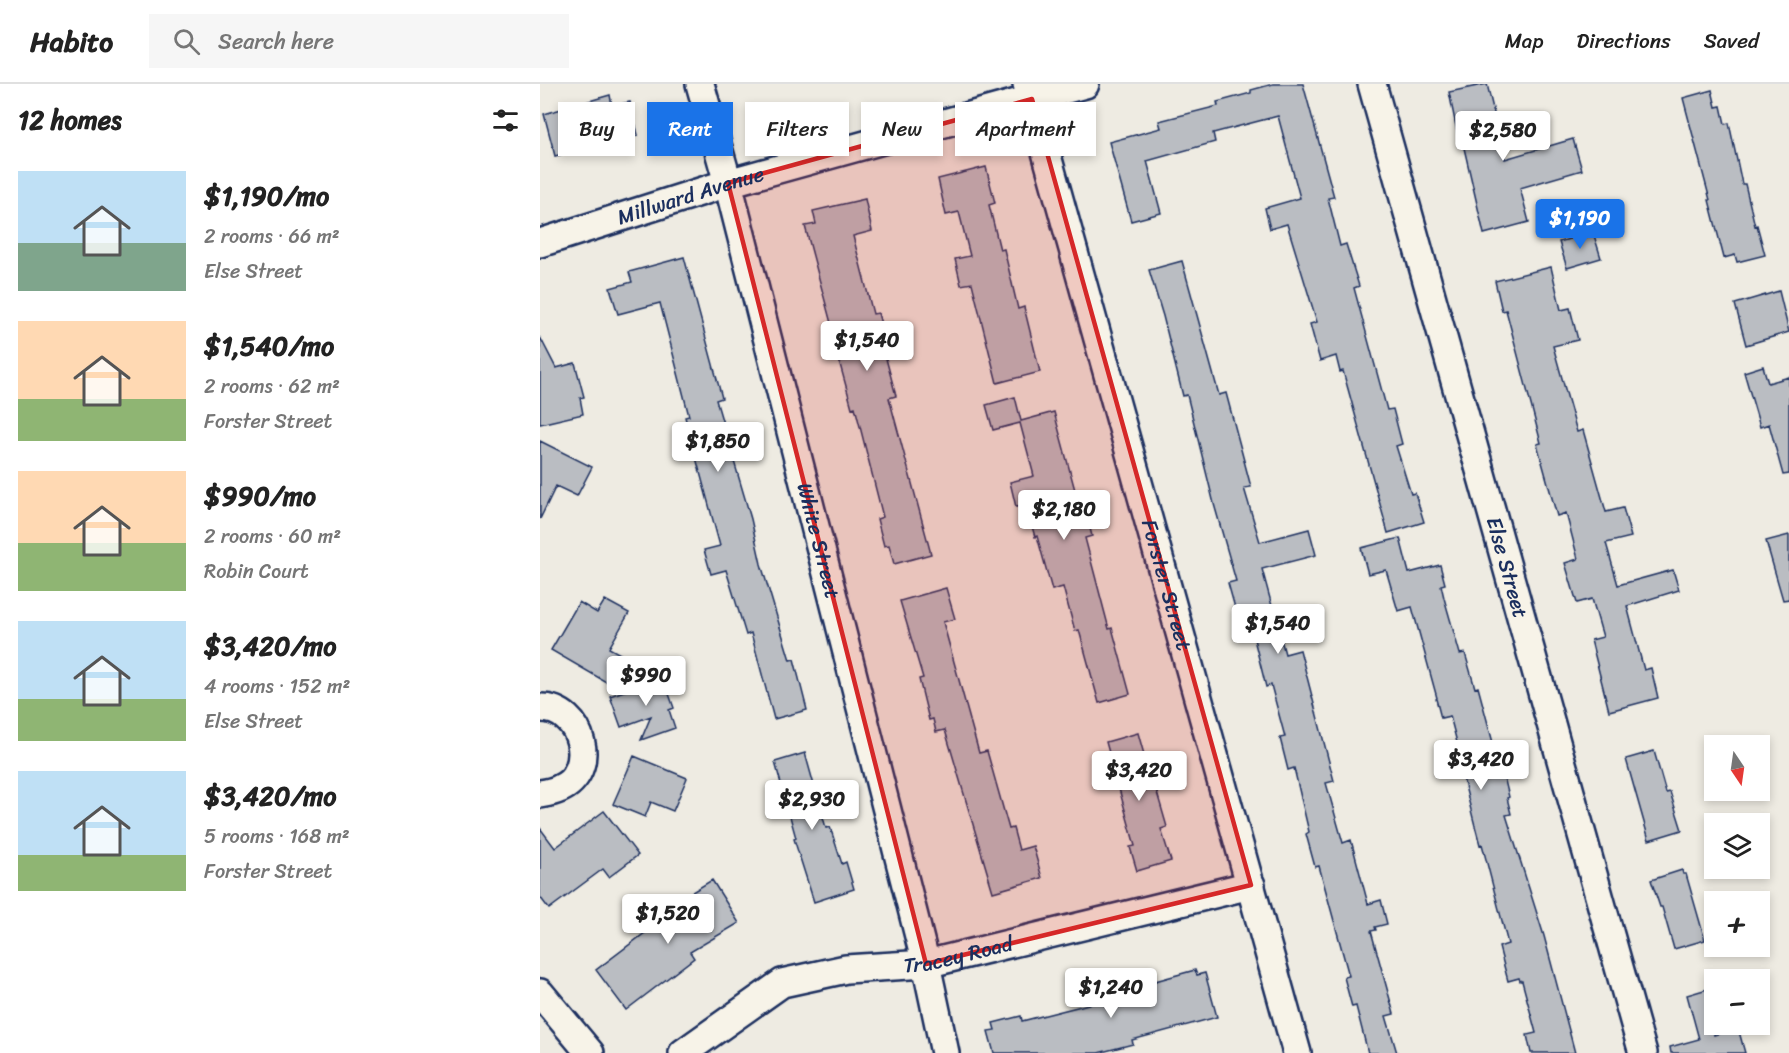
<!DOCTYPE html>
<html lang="en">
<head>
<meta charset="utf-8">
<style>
	:root { --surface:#fff; --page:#f6f6f6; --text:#222; --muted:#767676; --line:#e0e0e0; --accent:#1a73e8 }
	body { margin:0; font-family:Sriracha,sans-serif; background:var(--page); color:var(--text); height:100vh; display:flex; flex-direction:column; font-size:22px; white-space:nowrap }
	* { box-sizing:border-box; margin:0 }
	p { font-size:20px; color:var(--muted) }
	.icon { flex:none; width:33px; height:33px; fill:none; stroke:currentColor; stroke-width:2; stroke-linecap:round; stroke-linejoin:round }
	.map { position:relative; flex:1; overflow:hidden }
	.sheet { display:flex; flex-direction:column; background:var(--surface); width:540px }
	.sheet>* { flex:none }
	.guide { position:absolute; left:18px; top:18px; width:570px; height:54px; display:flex; gap:12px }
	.needle { width:39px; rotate:167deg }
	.tools { position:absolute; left:1164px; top:651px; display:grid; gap:12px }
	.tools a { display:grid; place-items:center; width:66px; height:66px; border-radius:0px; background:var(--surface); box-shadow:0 3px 9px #0003; font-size:30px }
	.price { position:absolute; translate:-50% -51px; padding:0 14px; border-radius:6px; background:#fff; color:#222; font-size:20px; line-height:39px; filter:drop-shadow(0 2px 3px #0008) }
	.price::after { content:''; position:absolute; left:50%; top:36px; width:18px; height:14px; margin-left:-9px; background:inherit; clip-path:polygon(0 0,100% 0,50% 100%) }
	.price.selected { background:var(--accent); color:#fff }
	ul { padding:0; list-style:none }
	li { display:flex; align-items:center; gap:18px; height:150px; padding:0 18px }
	li span { display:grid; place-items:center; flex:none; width:168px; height:120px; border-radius:0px; color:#555 }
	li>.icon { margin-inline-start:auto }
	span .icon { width:72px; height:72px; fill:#fffc; stroke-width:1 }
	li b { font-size:26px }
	h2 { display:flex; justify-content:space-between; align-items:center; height:72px; padding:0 18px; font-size:26px }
	.pill { padding:0 21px; border-radius:0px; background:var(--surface); box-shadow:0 3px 9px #0003; font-size:21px; line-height:54px }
	.pill.selected { background:var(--accent); color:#fff }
	header { display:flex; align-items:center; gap:36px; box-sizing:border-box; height:84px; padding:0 30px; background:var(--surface); border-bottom:2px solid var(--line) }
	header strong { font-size:28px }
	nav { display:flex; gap:33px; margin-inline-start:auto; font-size:21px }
	.search { width:420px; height:54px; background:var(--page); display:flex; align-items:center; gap:15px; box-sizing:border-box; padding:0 21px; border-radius:0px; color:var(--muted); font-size:22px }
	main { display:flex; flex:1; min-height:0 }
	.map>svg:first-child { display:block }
</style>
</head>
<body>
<header>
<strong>Habito</strong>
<div class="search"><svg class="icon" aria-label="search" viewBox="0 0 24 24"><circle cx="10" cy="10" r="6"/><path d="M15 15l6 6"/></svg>Search here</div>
<nav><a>Map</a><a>Directions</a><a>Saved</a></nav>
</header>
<main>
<section class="sheet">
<h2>12 homes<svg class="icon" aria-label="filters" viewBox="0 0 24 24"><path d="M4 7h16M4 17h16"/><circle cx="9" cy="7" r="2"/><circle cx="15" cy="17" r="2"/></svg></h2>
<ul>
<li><span style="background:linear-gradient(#bfe0f5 60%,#7fa58c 0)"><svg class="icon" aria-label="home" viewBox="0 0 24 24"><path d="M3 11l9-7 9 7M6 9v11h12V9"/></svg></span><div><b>$1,190/mo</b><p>2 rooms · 66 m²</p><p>Else Street</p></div></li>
<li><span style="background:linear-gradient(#ffd9b3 65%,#8fb573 0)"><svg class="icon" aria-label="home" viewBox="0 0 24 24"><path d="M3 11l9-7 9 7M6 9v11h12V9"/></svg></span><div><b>$1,540/mo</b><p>2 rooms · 62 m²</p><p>Forster Street</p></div></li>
<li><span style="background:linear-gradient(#ffd9b3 60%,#8fb573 0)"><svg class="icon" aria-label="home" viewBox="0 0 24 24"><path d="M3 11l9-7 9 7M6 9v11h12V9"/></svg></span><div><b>$990/mo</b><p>2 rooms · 60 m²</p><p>Robin Court</p></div></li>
<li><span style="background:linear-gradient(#bfe0f5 65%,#8fb573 0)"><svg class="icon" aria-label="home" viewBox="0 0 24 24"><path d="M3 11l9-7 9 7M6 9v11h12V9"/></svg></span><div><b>$3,420/mo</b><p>4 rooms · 152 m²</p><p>Else Street</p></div></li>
<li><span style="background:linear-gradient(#bfe0f5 70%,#8fb573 0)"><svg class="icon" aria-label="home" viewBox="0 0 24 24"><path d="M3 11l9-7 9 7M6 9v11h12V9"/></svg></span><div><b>$3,420/mo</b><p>5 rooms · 168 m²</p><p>Forster Street</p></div></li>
</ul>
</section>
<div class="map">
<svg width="1249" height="969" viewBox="0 0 1249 969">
	<rect width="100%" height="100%" fill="#eeebe2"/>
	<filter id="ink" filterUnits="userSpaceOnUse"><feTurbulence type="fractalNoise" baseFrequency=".0167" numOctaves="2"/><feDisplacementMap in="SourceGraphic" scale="12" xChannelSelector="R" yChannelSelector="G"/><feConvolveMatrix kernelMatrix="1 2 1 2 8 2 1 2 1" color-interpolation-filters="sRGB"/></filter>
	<g filter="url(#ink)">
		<path fill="#babdc2" stroke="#1b2f5e" stroke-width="1.5" d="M733 0H763L794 113 788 114 800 162 806 160 814 186 819 202 814 204 847 326 853 325 862 360 856 362 871 410 875 409 884 438 848 449 803 287 800 288 796 272 780 277 770 240 777 238 747 140 730 145 725 124 760 114 738 32 673 49 675 58 607 77 621 129 591 137 569 58 621 44 619 37 678 22 677 18 711 9V6Z
			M947 0 965 75 1033 55 1042 86 980 104 989 138 944 150 921 51 918 52 909 8Z
			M1172 6 1176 23 1181 22 1185 40 1189 39 1202 100H1205L1215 142 1217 141 1225 171 1197 178 1195 171 1184 174 1169 116H1170L1143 14Z
			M70 11 72 22 90 18 98 51 15 72 4 30Z
			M446 83 455 119 449 121 460 166 464 165 478 225 484 223 500 288 457 299 432 199 421 201 415 175 430 172 419 128 406 131 398 95Z
			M325 115 332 147 313 152 333 230 338 229 344 251 340 252 356 312 349 314 391 470 354 480 349 461 344 462 337 435 343 433 315 323 312 324 298 273H300L265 142 276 140 273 127Z
			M1053 148 1061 174 1027 184 1019 158Z
			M144 173 182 314 176 316 211 435 221 480 250 576 254 575 267 626 234 635 211 549 206 551 186 486 171 490 164 466 180 462 145 333 149 332 120 219 78 230 70 204 92 198 89 188Z
			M642 177 679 311 686 309 711 403 704 404 720 458 769 445 776 471 722 485 745 570 760 566 794 697 786 699 803 759 811 756 828 820 841 816 847 840 835 843 836 846 831 847 854 930 846 932 857 969H828L816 922 812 923 804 893 809 892 779 782 775 783 766 750 769 748 754 684 748 686 740 654 745 653 731 601 726 603 712 547 702 549 688 499 696 497 674 420 647 311 643 312 623 232 609 186Z
			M1011 183 1021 226 1030 224 1038 256 1013 262 1037 348 1043 346 1066 428 1083 424 1091 453 1066 459 1078 501 1133 486 1139 506 1087 522 1104 586 1111 584 1118 614 1069 627 1051 556 1063 553 1052 515 1037 519 1025 479 1038 475 1026 429 1017 432 997 360 1001 359 966 226 962 227 955 197Z
			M1239 207 1249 248 1206 261 1195 220Z
			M0 253 16 284 35 279 44 313 40 314 43 330 0 340Z
			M1223 282 1228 299 1249 293V390L1243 391 1229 340 1220 343 1204 288Z
			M475 313 481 337 514 328 536 410 541 409 552 452 545 454 569 545 572 544 590 610 559 619 539 546 535 547 523 503 512 506 497 452 495 453 486 421 476 423 470 398 494 392 480 339 453 346 446 321Z
			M0 357 52 383 37 412 16 402 0 435Z
			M1249 451V515L1243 516 1226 457Z
			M860 454 869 489 900 481 905 500 901 501 904 514 920 570 925 569 935 604 938 603 959 681 961 680 969 713 967 714 971 730 966 731 1004 852 1035 969H991L987 951 996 949 982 897H980L979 894 968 897 959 863 968 860 942 760 940 761 934 738 922 690 925 689 910 632 901 634 896 615 897 614 872 523 858 527 846 486 828 490 821 464Z
			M406 504 415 535 403 538 439 669 447 667 469 745 473 744 479 766 493 762 502 794 453 808 405 646 396 648 393 635 389 636 379 595 383 594 360 517Z
			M65 516 89 529 69 564 82 571 66 598 11 566 39 518 57 529Z
			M123 593 134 624 129 626 135 644 101 656 111 632 81 643 70 612Z
			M598 649 614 706 616 705 627 743 621 745 631 777 597 787 590 763 595 762 566 658Z
			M1114 667 1126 709 1130 708 1142 746 1109 756 1086 675Z
			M265 669 286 744 290 743 302 780 306 778 314 805 274 818 254 755 256 754 235 678Z
			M94 672 147 694 133 727 111 718 105 733 73 720Z
			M64 727 98 771 69 793 63 785 9 825 0 813V744L15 764Z
			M1142 786 1143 790H1146L1165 856 1134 865 1122 823H1120L1111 796Z
			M172 796 199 839 150 868 154 874 86 926 56 886 147 817 144 813Z
			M655 886 657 891 665 889 677 933 592 956 593 960 558 969H454L448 947 455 946 453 939 481 932 482 937 541 922 585 910 583 906Z
			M1174 903V951L1198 944 1205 969H1131L1130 963 1159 955 1147 911Z"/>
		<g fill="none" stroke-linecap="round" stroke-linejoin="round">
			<defs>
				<g id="minor">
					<path id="s1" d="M160 0 188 99 386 880 405 969"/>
					<path id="s2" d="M487 0 757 969"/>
					<path id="s3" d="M832 0 1103 969"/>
					<path id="s4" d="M0 159 188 99 545 0"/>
					<path d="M0 624C43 623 59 688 19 705 13 708 6 709 0 710"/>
					<path d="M0 909 50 969"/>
					<path id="s5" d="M143 969 242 899 306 885 386 880 711 801"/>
				</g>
			</defs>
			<use href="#minor" stroke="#1b2f5e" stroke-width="32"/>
			<use href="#minor" stroke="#f7f3e8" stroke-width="27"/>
		</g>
	</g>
	<path fill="#d62828" fill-opacity="0.2" stroke="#d62828" stroke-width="4.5" stroke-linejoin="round" d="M492 15 711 801 386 880 188 99Z"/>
	<g text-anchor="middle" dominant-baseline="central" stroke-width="6" stroke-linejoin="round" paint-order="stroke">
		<g font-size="21" fill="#1b2f5e" stroke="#f7f3e8">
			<text stroke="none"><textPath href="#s4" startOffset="158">Millward Avenue</textPath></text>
			<text stroke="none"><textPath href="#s1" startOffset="472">White Street</textPath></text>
			<text stroke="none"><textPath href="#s3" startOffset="502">Else Street</textPath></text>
			<text stroke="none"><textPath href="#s2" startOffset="520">Forster Street</textPath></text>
			<text stroke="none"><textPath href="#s5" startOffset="300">Tracey Road</textPath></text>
		</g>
	</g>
</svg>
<div class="tools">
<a><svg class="needle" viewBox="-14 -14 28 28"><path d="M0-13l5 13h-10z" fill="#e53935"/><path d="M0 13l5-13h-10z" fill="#767676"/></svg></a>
<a><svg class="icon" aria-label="layers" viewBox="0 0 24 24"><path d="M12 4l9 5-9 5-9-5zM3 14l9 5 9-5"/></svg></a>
<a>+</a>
<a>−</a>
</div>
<b class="price" style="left:963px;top:78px">$2,580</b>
<b class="price selected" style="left:1040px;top:166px">$1,190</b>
<b class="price" style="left:327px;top:288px">$1,540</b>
<b class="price" style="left:178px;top:389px">$1,850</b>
<b class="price" style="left:524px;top:457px">$2,180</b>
<b class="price" style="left:738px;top:571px">$1,540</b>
<b class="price" style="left:106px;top:623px">$990</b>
<b class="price" style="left:941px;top:707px">$3,420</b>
<b class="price" style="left:599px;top:718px">$3,420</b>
<b class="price" style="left:272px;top:747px">$2,930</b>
<b class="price" style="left:128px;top:861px">$1,520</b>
<b class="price" style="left:571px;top:935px">$1,240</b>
<div class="guide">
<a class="pill">Buy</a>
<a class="pill selected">Rent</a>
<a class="pill">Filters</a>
<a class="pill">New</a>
<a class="pill">Apartment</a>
</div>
</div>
</main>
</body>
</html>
